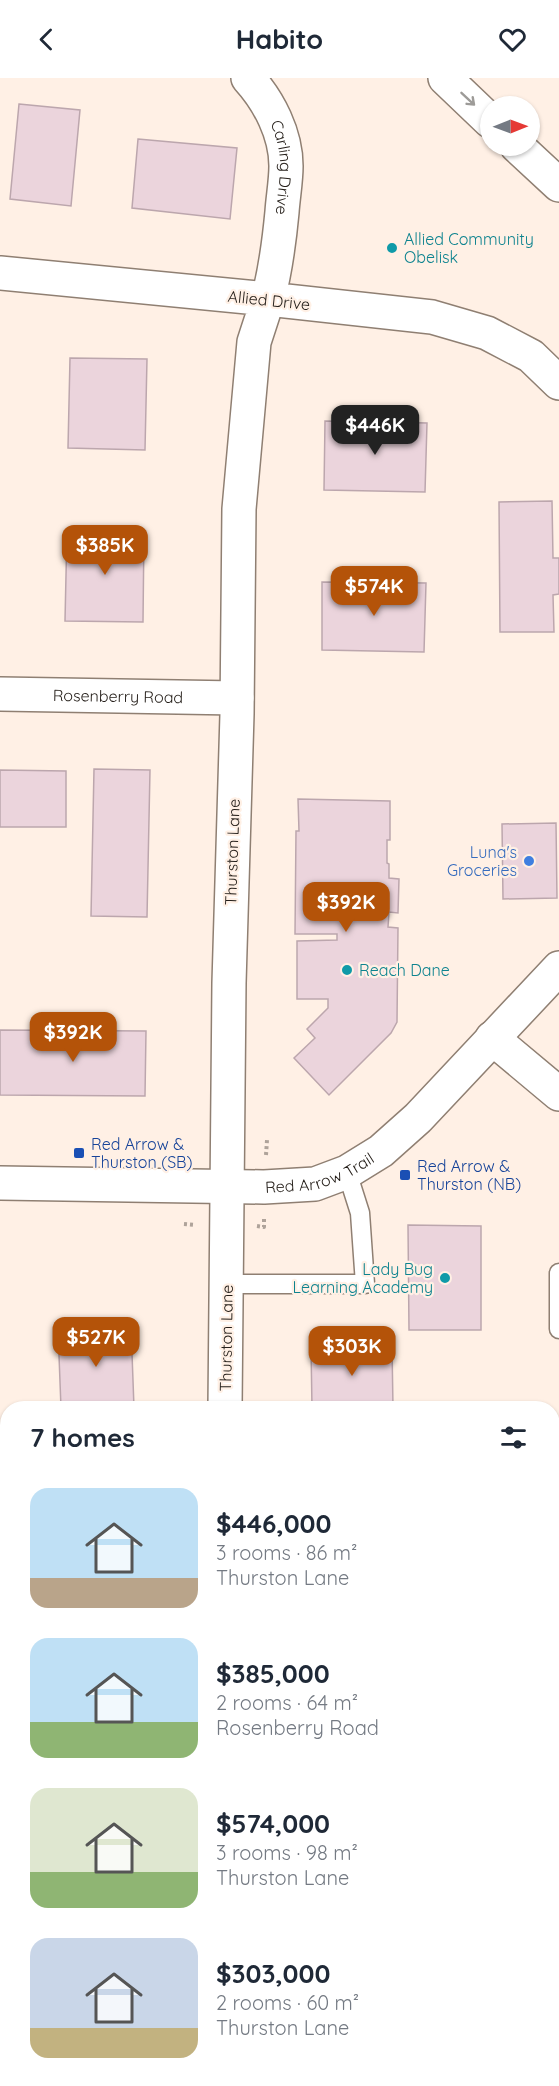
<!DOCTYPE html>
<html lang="en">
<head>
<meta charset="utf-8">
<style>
	:root { --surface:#fff; --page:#f6f6f7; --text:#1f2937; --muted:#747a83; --accent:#b45309 }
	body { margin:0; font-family:Quicksand,sans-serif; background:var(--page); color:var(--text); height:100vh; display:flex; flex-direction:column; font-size:22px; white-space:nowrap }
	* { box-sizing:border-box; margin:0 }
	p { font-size:20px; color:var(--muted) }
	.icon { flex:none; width:33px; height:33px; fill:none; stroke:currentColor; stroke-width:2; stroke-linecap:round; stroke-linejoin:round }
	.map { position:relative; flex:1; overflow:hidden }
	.drawer { position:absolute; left:0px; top:1323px; width:560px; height:686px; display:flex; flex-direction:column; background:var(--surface); border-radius:24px 24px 0 0; box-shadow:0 2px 4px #0004 }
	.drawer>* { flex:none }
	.needle { width:39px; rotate:89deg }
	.controls { position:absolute; left:480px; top:18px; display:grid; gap:12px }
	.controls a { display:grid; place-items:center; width:60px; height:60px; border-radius:50%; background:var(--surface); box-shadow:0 2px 4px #0004; font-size:30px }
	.price { position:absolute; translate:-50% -51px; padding:0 14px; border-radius:12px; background:var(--accent); color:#fff; font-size:20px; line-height:39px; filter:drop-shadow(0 2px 3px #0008) }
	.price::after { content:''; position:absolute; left:50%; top:36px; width:18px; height:14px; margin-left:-9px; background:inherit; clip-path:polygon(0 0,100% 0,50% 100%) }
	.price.selected { background:#222; color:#fff }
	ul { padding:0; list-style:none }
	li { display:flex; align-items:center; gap:18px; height:150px; padding:0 30px }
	li span { display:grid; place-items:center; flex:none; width:168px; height:120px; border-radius:18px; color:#555 }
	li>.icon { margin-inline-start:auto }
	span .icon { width:72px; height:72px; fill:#fffc; stroke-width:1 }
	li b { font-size:26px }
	h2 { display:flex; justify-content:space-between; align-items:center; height:72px; padding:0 30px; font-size:26px }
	header { display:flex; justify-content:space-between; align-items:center; height:78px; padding:0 30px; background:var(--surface); font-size:27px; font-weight:700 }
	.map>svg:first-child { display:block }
</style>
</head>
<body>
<header><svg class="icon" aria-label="back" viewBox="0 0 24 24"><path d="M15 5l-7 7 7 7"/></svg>Habito<svg class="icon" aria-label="heart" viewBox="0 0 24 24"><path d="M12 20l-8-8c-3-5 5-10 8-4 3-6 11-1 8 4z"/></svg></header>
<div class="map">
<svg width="559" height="2008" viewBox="0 0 559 2008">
	<rect width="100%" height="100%" fill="#fff0e5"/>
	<path fill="#ebd4dc" stroke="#bca6ad" stroke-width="1.5" d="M19 26 80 32 71 128 10 121Z
		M138 61 237 70 230 141 132 130Z
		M70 280 147 281 145 372 68 370Z
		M325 343 427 345 425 414 324 412Z
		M552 423 553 480H559V516L553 517 554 554H500L499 424Z
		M67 452 144 453 143 544 65 543Z
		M322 504 426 505 424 574 322 572Z
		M94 691 150 692 147 839 91 838Z
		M0 692 66 693V749H0Z
		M298 721 390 723V762H387V785L389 786V800L399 801 398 835 389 834 388 849 398 850 397 944 391 955 329 1017 294 980 315 960 307 951 328 930V921H297V863L337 862V856H295L296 753H299Z
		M556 745 557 820 503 821 502 746Z
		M0 952 146 953 145 1018 0 1017Z
		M408 1147 481 1148V1252H409Z
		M131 1248 134 1330H61L58 1251Z
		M392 1268 393 1330H312L311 1269Z
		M552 1580H559V1709H555L554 1671H552Z
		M552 1854H559V1894H552Z
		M556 1968H559V1985H557Z
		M68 2001H160V2008H68Z
		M334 2001H413V2008H334Z"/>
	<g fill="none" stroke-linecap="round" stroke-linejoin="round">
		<defs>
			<path id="lane" d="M559 1195V1251
				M227 1206H365L360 1135 347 1094"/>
			<g id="street">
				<path d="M0 195 268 221 254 264 239 431 237 636 229 905 225 1330"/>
				<path id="s1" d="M0 616 237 620"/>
				<path d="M492 960 559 1016"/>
				<path id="s2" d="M0 1105 264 1109 315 1106 347 1094 381 1073 418 1040 559 890"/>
				<path d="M250 2001V2008"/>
			</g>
			<g id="secondary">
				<path id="s3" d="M248 0C269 23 286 56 286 88 286 103 283 119 282 134 279 166 276 190 268 221L432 239 487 255 531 278 559 305"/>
			</g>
			<path id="highway" d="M445 0 490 43
				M517 68 559 107"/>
		</defs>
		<use href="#lane" stroke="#8f7f72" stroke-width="21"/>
		<use href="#street" stroke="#8f7f72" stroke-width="36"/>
		<use href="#secondary" stroke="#8f7f72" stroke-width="36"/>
		<use href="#highway" stroke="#8f7f72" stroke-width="36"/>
		<path stroke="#afa39a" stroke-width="4" stroke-dasharray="3 3" stroke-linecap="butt" d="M266 1077 267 1062
			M184 1146 195 1147
			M257 1148 264 1149V1139"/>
		<use href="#lane" stroke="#fff" stroke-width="18"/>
		<use href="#street" stroke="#fff" stroke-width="33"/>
		<use href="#secondary" stroke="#fff" stroke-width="33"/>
		<use href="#highway" stroke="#fff" stroke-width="33"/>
	</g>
	<defs><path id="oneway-shaft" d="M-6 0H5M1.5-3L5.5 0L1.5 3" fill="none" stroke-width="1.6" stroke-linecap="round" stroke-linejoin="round" transform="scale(1.5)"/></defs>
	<use stroke="#9d9b98" href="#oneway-shaft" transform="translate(468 21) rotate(43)"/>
	<g fill="#0f9aa8" stroke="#fff0e5" stroke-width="2">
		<circle cx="392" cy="170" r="6"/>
		<circle cx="347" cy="892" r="6"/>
		<circle cx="445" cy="1200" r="6"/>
	</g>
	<circle fill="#3f7fe0" stroke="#fff0e5" stroke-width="2" cx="529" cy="783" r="6"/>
	<g fill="#1a4fb4" stroke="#fff0e5" stroke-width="2">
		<rect x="73" y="1069" width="12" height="12" rx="3"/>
		<rect x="399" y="1091" width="12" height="12" rx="3"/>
	</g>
	<g text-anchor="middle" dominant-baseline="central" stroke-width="4.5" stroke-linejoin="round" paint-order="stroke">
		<g font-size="16" fill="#26201b" stroke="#fff0e5">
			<text stroke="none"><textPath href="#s3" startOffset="99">Carling Drive</textPath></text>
			<text transform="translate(269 222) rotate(6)">Allied Drive</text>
			<text stroke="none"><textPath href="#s1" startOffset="118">Rosenberry Road</textPath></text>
			<text transform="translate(232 774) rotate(-88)">Thurston Lane</text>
			<text stroke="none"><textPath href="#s2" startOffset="322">Red Arrow Trail</textPath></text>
			<text transform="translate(226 1260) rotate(-89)">Thurston Lane</text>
		</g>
		<g font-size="16" fill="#0d838f" stroke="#fff0e5" text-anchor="start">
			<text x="404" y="161">Allied Community<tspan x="404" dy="18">Obelisk</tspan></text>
			<text x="359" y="892">Reach Dane</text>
			<text x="433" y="1191" text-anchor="end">Lady Bug<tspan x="433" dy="18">Learning Academy</tspan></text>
		</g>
		<g font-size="16" fill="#366cbe" stroke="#fff0e5" text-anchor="end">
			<text x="517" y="774">Luna's<tspan x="517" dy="18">Groceries</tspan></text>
		</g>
		<g font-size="16" fill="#164399" stroke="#fff0e5" text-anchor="start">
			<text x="91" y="1066">Red Arrow &amp;<tspan x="91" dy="18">Thurston (SB)</tspan></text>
			<text x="417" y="1088">Red Arrow &amp;<tspan x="417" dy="18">Thurston (NB)</tspan></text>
		</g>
	</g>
</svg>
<div class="controls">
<a><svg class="needle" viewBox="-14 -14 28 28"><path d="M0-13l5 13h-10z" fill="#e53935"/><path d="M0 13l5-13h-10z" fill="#747a83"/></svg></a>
</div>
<b class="price selected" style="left:375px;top:378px">$446K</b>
<b class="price" style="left:105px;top:498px">$385K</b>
<b class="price" style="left:374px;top:539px">$574K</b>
<b class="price" style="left:346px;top:855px">$392K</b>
<b class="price" style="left:73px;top:985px">$392K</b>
<b class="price" style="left:96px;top:1290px">$527K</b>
<b class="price" style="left:352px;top:1299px">$303K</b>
<section class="drawer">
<h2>7 homes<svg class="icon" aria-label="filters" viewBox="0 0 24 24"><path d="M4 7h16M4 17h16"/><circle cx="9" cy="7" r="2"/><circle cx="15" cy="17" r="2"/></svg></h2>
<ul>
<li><span style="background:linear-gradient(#bfe0f5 75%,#b9a48a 0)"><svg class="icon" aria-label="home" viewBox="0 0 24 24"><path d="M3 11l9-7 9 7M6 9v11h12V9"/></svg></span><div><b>$446,000</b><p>3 rooms · 86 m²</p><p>Thurston Lane</p></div></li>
<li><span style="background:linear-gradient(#bfe0f5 70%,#8fb573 0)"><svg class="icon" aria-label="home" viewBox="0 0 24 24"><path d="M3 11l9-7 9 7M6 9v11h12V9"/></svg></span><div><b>$385,000</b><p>2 rooms · 64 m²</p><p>Rosenberry Road</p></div></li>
<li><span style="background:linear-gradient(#dfe7d0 70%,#8fb573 0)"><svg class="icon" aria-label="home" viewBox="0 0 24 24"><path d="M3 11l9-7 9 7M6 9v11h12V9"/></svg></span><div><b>$574,000</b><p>3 rooms · 98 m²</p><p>Thurston Lane</p></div></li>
<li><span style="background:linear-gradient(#c9d6e8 75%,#c2b280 0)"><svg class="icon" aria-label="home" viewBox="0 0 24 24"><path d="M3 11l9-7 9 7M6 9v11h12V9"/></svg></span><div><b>$303,000</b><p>2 rooms · 60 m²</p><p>Thurston Lane</p></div></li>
</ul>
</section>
</div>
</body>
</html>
